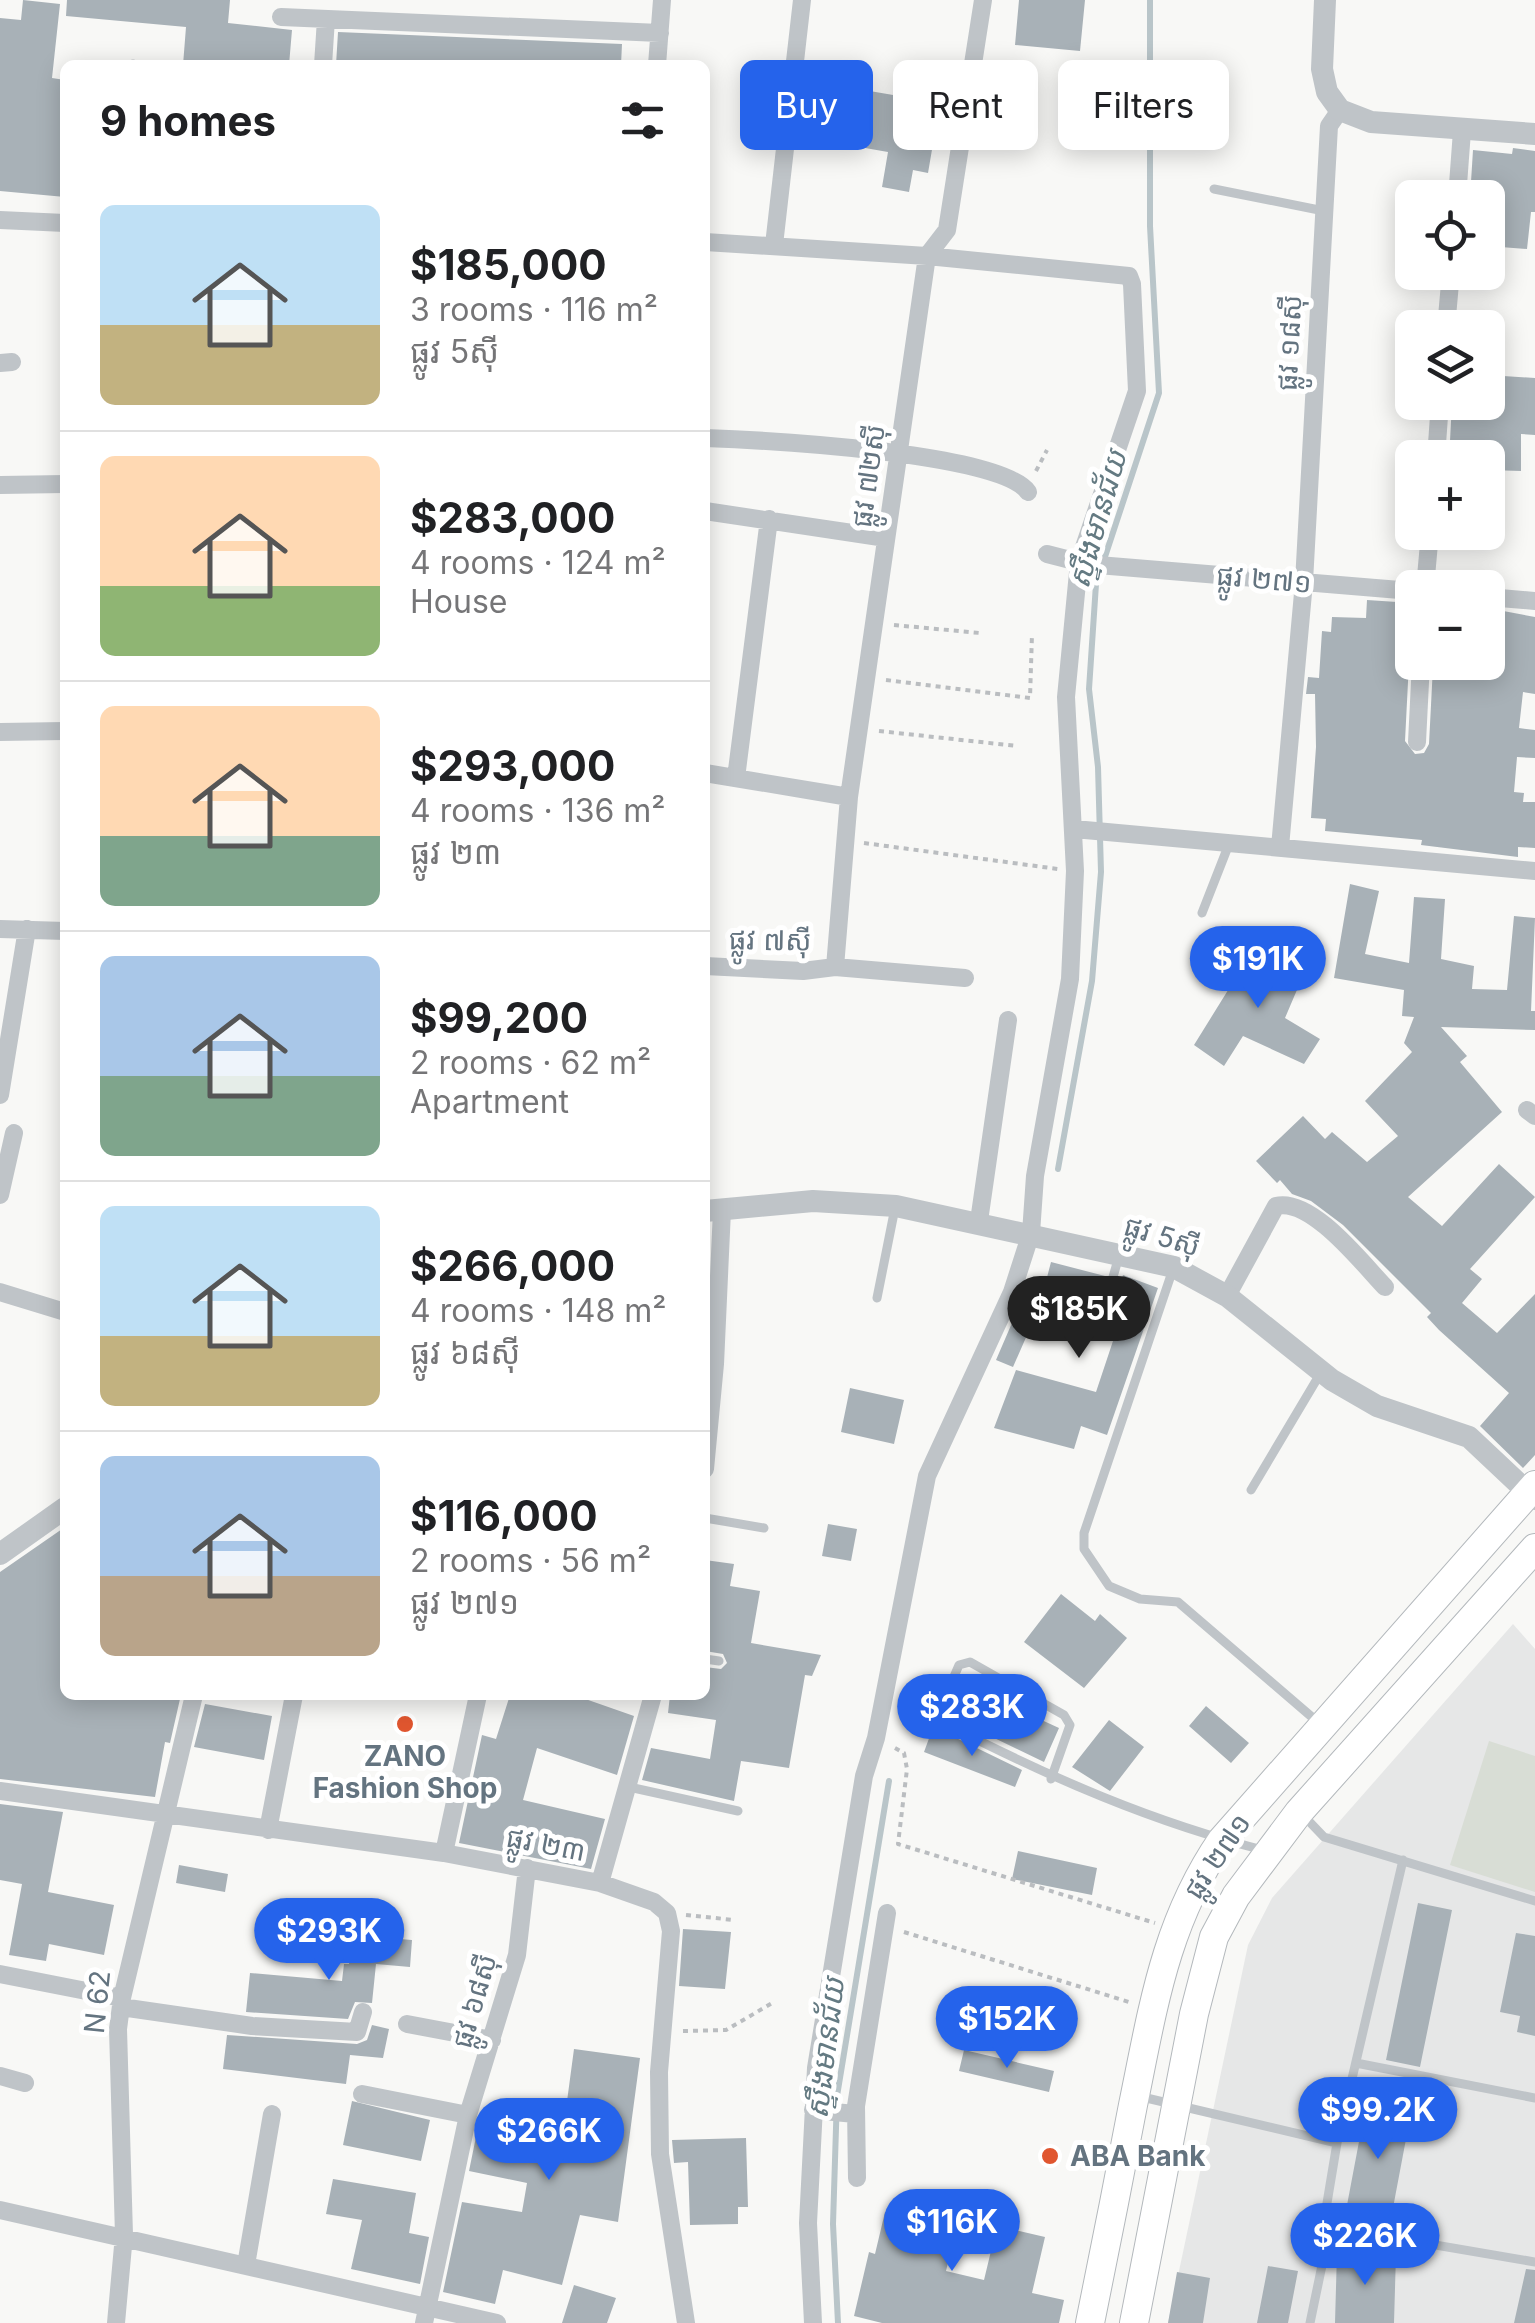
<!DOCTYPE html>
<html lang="en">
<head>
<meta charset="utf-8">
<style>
	:root { --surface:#fff; --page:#f6f6f6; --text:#202124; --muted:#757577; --line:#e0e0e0; --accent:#2563eb }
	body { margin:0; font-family:Inter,"Noto Sans Khmer",sans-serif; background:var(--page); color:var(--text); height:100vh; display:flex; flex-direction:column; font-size:38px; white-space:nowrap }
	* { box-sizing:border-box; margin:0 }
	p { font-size:32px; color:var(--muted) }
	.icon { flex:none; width:55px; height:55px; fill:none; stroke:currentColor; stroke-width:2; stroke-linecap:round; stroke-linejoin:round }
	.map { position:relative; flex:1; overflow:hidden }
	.sheet { position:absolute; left:60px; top:60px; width:650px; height:1640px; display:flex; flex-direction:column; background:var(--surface); border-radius:15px; box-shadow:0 5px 25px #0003 }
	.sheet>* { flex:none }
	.guide { position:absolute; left:740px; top:60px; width:645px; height:90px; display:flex; gap:20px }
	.controls { position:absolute; left:1395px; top:180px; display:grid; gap:20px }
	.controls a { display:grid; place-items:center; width:110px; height:110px; border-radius:15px; background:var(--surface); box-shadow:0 5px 25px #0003; font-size:50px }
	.price { position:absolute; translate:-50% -85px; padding:0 22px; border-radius:35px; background:var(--accent); color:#fff; font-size:32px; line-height:65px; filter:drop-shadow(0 2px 5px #0008) }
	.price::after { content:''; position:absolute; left:50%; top:60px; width:30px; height:22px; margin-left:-15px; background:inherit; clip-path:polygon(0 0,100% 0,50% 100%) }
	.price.selected { background:#222; color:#fff }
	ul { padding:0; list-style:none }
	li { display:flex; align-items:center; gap:30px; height:250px; padding:0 40px }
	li+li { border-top:2px solid var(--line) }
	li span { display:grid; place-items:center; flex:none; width:280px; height:200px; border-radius:15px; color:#555 }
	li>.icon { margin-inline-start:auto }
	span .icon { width:120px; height:120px; fill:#fffc; stroke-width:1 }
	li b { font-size:42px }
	h2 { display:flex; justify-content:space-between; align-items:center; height:120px; padding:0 40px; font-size:42px }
	.tag { padding:0 35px; border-radius:15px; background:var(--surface); box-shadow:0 5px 25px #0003; font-size:35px; line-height:90px }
	.tag.selected { background:var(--accent); color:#fff }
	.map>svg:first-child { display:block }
</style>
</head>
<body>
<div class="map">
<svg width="1535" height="2323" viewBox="0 0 1535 2323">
	<rect width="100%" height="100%" fill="#f8f8f6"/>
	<path fill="#e6e7e7" d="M1513 1624 1535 1649V2323H1168L1248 1945 1272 1898Z"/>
	<path fill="#d8ddd5" d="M1489 1741 1535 1756V1892L1450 1865Z"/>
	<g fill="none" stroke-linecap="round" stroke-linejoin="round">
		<path stroke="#b9c5c9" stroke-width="6" d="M1058 1169 1092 981 1101 872 1098 767 1089 689 1096 584 1159 393 1150 226V0
			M838 2323 833 2224 837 2096 889 1781"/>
	</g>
	<path fill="#a8b1b7" d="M23 0 60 4 52 78 65 80V197L0 191V18L21 20Z
		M67 0H230L228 23 292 30 289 65H183L186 27 66 16Z
		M1019 0H1085L1080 51 1015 45Z
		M338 32 622 44 621 65H336Z
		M858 89 940 103 928 173 913 170 909 192 882 187 888 152 848 145Z
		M1513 148 1535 151V212H1531L1527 249 1488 246V198H1470L1473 150 1512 154Z
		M1488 375 1535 378V435L1521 434V471L1488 470V458H1466L1465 443 1450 441 1452 402H1488Z
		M1367 600 1412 603 1405 741 1415 754 1424 753 1429 744 1433 666 1493 674 1498 610 1535 617V694L1523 692 1519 728 1535 730V758L1517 757 1514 792 1524 793 1523 802H1535V848L1518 847V857L1421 845 1422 840 1325 831 1326 819 1311 818 1316 747 1315 694H1306L1308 677 1319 678 1322 631 1331 632 1332 617 1366 618Z
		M1350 884 1379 891 1365 954 1409 963 1414 897 1445 899 1441 959 1474 966 1472 989 1507 990 1514 916 1535 918 1531 1011H1535V1030L1441 1027 1467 1056 1460 1062 1502 1112 1408 1197 1442 1226 1499 1164 1535 1197 1470 1269 1482 1279 1462 1303 1497 1333 1535 1294V1455L1523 1468 1480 1426 1509 1393 1439 1330 1427 1317 1431 1313 1343 1225 1311 1201 1292 1194 1280 1180 1277 1183 1256 1161 1303 1116 1325 1139 1332 1132 1367 1162 1398 1136 1365 1101 1412 1052 1404 1043 1414 1017 1402 1016 1404 990 1334 978Z
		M1241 948 1284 958 1283 962 1305 971 1285 1018 1320 1039 1304 1064 1243 1036 1224 1066 1194 1045 1243 966 1237 965Z
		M1051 1262 1105 1276 1095 1311 1102 1320 1110 1315 1123 1275 1158 1288 1107 1435 1081 1426 1074 1449 994 1428 1016 1370 1096 1392 1116 1332 1038 1312Z
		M1021 1302 1038 1310 1013 1367 996 1360Z
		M850 1388 904 1400 894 1444 841 1432Z
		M828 1524 857 1529 851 1561 822 1556Z
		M65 1527V1695H174L180 1699 170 1743 165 1742 155 1797 0 1779V1572Z
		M705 1560 734 1564 730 1586 760 1591 751 1643 821 1655 812 1676 805 1675 789 1768 741 1761 734 1801 642 1780 651 1748 710 1759 716 1720 668 1713 670 1695H705V1667L721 1669 727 1663 723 1654 705 1651Z
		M1061 1594 1095 1621 1100 1614 1127 1638 1084 1688 1024 1642Z
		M970 1687 1059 1728 1044 1762 955 1719Z
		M510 1695H574L634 1716 617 1775 537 1748 523 1800 605 1819 591 1869 459 1843 482 1735 496 1739Z
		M205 1704 272 1716 264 1760 194 1747Z
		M1206 1706 1249 1743 1231 1763 1189 1726Z
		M1109 1720 1144 1747 1110 1791 1072 1767Z
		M931 1733 946 1738 948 1734 1022 1770 1015 1787 924 1752Z
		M0 1804 63 1812 48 1892 114 1905 104 1955 49 1944 46 1961 9 1955 22 1884 0 1880Z
		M1018 1851 1097 1868 1092 1895 1012 1879Z
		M179 1865 228 1874 225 1892 176 1883Z
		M1418 1903 1452 1910 1420 2067 1386 2060Z
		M683 1929 731 1932 725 1989 679 1986Z
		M1516 1933 1535 1936V2036L1517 2032 1520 2016 1500 2012Z
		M351 1935 412 1940 410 1967 376 1964 372 2003 355 2002 348 2019 246 2012 250 1973 342 1981 344 1964H349Z
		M372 2025 389 2029 383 2058 350 2055 346 2084 223 2069 227 2035 357 2044 367 2040Z
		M574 2049 640 2058 618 2222 580 2215 562 2285 503 2270 495 2304 443 2292 462 2202 522 2212 527 2183 469 2171 478 2127 561 2146Z
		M964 2050 1054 2071 1049 2092 959 2071Z
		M1368 2094 1413 2102 1389 2229 1344 2221Z
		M352 2101 430 2120 421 2161 343 2145Z
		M746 2138 748 2207H738V2224L690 2225 688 2162 674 2163 672 2140Z
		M333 2179 416 2193 409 2233 429 2237 420 2284 351 2269 362 2220 326 2214Z
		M928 2198 985 2205 982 2225 958 2222 946 2271 984 2280 997 2226 1045 2237 1032 2293 1064 2300 1059 2323H882L854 2316 869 2252 875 2254 885 2212 925 2221Z
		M1337 2252 1396 2254 1394 2323H1335Z
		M1268 2266 1298 2271 1288 2323H1257Z
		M1526 2269 1535 2270V2323H1514Z
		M1177 2272 1210 2278 1203 2323H1168Z
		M574 2285 616 2298 607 2323H562Z"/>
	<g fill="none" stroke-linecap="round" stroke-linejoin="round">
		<defs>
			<path id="primary" d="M1090 2323C1105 2250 1119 2178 1133 2105 1153 2008 1165 1923 1222 1840L1535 1485
				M1134 2323 1194 2014 1214 1937 1236 1896 1299 1812 1535 1548"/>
		</defs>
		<use href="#primary" stroke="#b3b8bc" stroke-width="30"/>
		<path stroke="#babdc0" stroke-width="4" stroke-dasharray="5 5" stroke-linecap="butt" d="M1036 471 1047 450
			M894 625 980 633
			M886 680 1030 698 1032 634
			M879 731 1017 746
			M864 843 1058 869
			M895 1748 904 1753 907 1769 898 1844 1155 1923
			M686 1915 734 1920
			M904 1932 1129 2002
			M683 2031 726 2030 774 2002"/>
		<path stroke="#bfc4c8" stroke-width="9" d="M133 65V64
			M1214 189 1324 211
			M1202 913 1229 844
			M1173 1269 1084 1533V1549L1109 1586 1140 1599 1178 1602 1320 1724
			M877 1298 895 1208
			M1103 1312 1119 1256
			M1251 1490 1320 1374
			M705 1518 764 1528
			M705 1659 719 1661
			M1051 1779 1070 1725 1064 1715 970 1662 959 1665 940 1709 946 1724C1049 1777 1154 1823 1267 1851
			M629 1787 738 1811
			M1302 1814 1324 1837 1535 1901
			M1403 1860 1337 2143 1326 2209 1330 2227 1535 2262
			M1356 2063 1535 2098
			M1138 2096 1337 2143
			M1310 2323 1330 2227"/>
		<path stroke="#bfc4c8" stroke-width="18" d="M281 17 660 33
			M323 65 326 19
			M657 65 662 0
			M1457 198 1462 131
			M0 220 65 223
			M705 242 927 256 1129 276 1132 284 1137 391 1079 562 1066 697 1075 871 1070 979 1035 1176 1031 1233 1012 1292 927 1476 876 1738 864 1776 816 2068 808 2223 813 2323
			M774 245 802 0
			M1446 328 1451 272
			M0 363 12 362
			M705 438C759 440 1001 452 1028 492
			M1436 458 1440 402
			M0 485 65 484
			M705 511 886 538
			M1047 554 1086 564 1412 591
			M1425 588 1430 532
			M1488 597 1535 601
			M0 732 65 731
			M1417 742 1421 662
			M705 773 849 797
			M736 778 769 519
			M1074 829 1535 871
			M1280 847 1304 582 1329 126 1340 110
			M0 929 65 931
			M705 966 803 971 835 967 965 978
			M835 967 849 797 927 256 947 230 983 0
			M0 1095 27 929
			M1527 1110 1535 1116
			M0 1195 14 1133
			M979 1221 1008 1020
			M0 1292 65 1312
			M1227 1296 1276 1206C1311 1197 1362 1263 1385 1287
			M705 1469 715 1364 722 1210
			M0 1791 444 1853 600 1883 654 1902 667 1913 671 1931 659 2072 660 2154 686 2323
			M268 1830 294 1695
			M444 1853 478 1695
			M600 1883 653 1695
			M0 1974 122 1998
			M121 2007 252 2026 357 2032 363 2012
			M407 2024 492 2040
			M0 2076 25 2083
			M362 2094 468 2115
			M813 2110 855 2114
			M857 2178 856 2106 887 1913
			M0 2210 497 2323
			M246 2265 272 2114
			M116 2323 124 2235 118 2029 122 1998 194 1695
			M424 2323 468 2115 517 1955 527 1868"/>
		<path stroke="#bfc4c8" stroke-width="22" d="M1325 0 1322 69 1327 92 1340 110 1371 122 1535 134
			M705 1211 813 1201 896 1206 1174 1267 1227 1296 1332 1380 1377 1406 1469 1437 1535 1499
			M0 1554 65 1508"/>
		<use href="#primary" stroke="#fff" stroke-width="28"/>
	</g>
	<g fill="#e0562f" stroke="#fff" stroke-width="4">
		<circle cx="405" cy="1724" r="10"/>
		<circle cx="1050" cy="2156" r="10"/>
	</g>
	<g text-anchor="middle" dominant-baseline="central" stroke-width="10" stroke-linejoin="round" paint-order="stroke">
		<g font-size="28" fill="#647480" stroke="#fff">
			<text transform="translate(1289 343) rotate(-87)">ផ្លូវ ១៨ស៊ី</text>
			<text transform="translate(868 476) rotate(-82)">ផ្លូវ ៧២ស៊ី</text>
			<text transform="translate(1264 579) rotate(5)">ផ្លូវ ២៧១</text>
			<text transform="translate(770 940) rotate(1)">ផ្លូវ ៧ស៊ី</text>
			<text transform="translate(1162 1236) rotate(17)">ផ្លូវ 5ស៊ី</text>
			<text transform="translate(546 1844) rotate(11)">ផ្លូវ ២៣</text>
			<text transform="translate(1217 1856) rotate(-56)">ផ្លូវ ២៧១</text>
			<text transform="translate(474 2001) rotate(-74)">ផ្លូវ ៦៨ស៊ី</text>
			<text transform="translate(97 2002) rotate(-84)">N 62</text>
		</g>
		<g font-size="28" font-weight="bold" fill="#647480" stroke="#fff">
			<text x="405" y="1756">ZANO<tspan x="405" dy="32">Fashion Shop</tspan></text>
			<text x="1070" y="2156" text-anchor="start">ABA Bank</text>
		</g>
		<g font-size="30" font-style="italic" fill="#647a82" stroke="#fff">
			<text transform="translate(1097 519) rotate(-74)">ស្ទឹងមានជ័យ</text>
			<text transform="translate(825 2048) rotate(-83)">ស្ទឹងមានជ័យ</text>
		</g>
	</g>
</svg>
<div class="controls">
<a><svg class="icon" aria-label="locate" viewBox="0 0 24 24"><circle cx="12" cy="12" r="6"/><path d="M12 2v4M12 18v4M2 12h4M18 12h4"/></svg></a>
<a><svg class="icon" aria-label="layers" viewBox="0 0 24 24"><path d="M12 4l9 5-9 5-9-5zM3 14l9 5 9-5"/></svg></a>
<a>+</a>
<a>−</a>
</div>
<b class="price" style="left:1258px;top:1011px">$191K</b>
<b class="price selected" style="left:1079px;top:1361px">$185K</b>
<b class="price" style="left:972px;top:1759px">$283K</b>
<b class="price" style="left:329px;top:1983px">$293K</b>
<b class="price" style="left:1007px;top:2071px">$152K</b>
<b class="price" style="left:1378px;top:2162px">$99.2K</b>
<b class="price" style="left:549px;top:2183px">$266K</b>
<b class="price" style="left:952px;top:2274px">$116K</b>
<b class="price" style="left:1365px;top:2288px">$226K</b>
<div class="guide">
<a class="tag selected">Buy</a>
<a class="tag">Rent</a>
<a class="tag">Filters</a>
</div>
<section class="sheet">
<h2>9 homes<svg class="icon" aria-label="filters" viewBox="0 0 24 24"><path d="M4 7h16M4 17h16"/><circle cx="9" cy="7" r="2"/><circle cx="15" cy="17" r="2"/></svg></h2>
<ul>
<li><span style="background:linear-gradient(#bfe0f5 60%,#c2b280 0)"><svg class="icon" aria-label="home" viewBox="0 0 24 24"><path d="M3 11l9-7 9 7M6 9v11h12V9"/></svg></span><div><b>$185,000</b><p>3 rooms · 116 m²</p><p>ផ្លូវ 5ស៊ី</p></div></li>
<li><span style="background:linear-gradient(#ffd9b3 65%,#8fb573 0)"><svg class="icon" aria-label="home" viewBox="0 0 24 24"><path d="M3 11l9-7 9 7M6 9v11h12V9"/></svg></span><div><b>$283,000</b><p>4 rooms · 124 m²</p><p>House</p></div></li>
<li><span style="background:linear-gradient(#ffd9b3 65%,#7fa58c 0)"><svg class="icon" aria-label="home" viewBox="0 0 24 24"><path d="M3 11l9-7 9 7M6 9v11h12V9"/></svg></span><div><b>$293,000</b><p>4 rooms · 136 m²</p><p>ផ្លូវ ២៣</p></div></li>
<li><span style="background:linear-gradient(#a9c7e8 60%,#7fa58c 0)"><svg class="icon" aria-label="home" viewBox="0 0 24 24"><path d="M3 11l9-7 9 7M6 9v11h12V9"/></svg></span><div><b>$99,200</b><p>2 rooms · 62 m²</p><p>Apartment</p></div></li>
<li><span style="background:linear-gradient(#bfe0f5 65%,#c2b280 0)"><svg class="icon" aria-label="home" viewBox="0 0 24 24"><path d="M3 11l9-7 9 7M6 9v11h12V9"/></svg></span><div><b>$266,000</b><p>4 rooms · 148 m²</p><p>ផ្លូវ ៦៨ស៊ី</p></div></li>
<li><span style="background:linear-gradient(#a9c7e8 60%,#b9a48a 0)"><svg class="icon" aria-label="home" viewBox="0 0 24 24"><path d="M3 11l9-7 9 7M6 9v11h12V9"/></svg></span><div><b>$116,000</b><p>2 rooms · 56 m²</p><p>ផ្លូវ ២៧១</p></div></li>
</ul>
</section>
</div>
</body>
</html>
